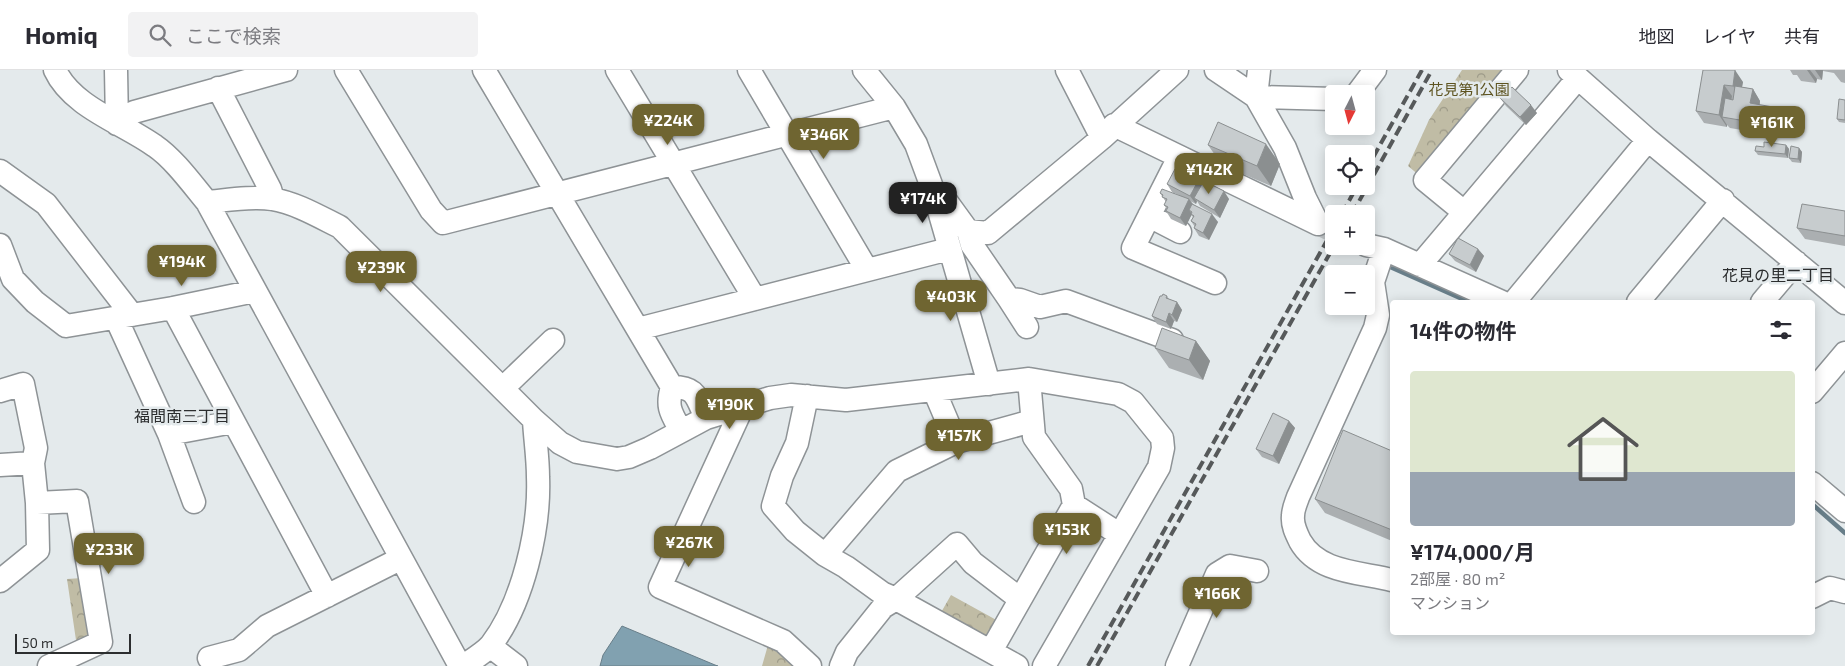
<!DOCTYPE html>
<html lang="ja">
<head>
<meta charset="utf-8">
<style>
	:root { --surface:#fff; --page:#f2f2f3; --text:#2b2b33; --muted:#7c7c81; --line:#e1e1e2; --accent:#6f6531 }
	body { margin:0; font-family:"Exo 2","Noto Sans JP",sans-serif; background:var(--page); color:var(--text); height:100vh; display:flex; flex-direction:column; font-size:19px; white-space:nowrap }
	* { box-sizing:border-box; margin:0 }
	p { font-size:16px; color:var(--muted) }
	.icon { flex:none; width:28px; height:28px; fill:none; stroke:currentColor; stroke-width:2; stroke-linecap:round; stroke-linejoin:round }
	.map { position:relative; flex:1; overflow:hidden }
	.side { position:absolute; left:1390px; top:230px; width:425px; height:335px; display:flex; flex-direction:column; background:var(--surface); border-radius:5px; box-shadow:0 2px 12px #0003 }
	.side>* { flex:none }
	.needle { width:32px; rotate:186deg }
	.buttons { position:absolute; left:1325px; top:15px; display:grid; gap:10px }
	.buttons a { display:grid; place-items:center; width:50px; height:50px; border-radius:5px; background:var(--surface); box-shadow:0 2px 12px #0003; font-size:25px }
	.scale { position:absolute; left:15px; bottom:12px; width:116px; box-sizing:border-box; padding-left:5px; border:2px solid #2c2e2f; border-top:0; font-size:14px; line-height:18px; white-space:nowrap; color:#2c2e2f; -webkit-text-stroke:4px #e4eaec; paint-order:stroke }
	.price { position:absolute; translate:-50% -42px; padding:0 11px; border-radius:10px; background:var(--accent); color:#fff; font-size:16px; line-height:32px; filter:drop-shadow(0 1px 2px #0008) }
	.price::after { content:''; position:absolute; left:50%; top:30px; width:15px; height:11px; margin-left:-8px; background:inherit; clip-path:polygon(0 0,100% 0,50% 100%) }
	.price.current { background:#222; color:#fff }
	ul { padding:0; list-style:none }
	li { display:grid; align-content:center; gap:10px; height:265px; padding:0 20px }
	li+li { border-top:1px solid var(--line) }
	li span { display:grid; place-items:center; height:155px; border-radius:5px; color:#555 }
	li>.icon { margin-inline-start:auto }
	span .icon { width:90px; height:90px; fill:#fffc; stroke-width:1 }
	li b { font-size:21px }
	h2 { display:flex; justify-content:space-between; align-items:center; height:60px; padding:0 20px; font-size:21px }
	header { display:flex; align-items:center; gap:30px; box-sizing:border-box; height:70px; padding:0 25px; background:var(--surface); border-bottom:1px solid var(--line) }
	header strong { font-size:24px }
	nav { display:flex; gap:28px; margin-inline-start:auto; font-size:18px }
	.search { width:350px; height:45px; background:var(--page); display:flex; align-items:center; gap:12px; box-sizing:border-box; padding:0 18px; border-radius:5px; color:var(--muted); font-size:19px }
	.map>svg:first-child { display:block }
</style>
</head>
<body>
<header>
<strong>Homiq</strong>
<div class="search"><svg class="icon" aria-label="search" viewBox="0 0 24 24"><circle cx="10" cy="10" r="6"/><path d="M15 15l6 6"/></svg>ここで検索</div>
<nav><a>地図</a><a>レイヤ</a><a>共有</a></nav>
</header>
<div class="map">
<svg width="1845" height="596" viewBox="0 0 1845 596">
	<defs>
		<pattern id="park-crowns" width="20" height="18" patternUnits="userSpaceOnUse" patternTransform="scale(1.25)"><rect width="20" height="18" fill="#c0bca5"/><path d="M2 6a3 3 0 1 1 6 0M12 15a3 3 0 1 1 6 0" fill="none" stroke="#9c9987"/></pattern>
	</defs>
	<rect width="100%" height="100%" fill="#e4eaec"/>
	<path fill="url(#park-crowns)" d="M1462 0H1505L1420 106 1408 96 1429 50Z
		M82 508 93 563 77 577 67 509Z
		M951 525 1000 552 991 568 982 569 939 546Z
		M768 575 784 584 797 596H762Z"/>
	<path fill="#81a1b0" stroke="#687e89" d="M622 556 715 595 718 596H600L603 585Z"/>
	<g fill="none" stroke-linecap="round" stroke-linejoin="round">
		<path stroke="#687e89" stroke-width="4.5" d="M1388 196 1469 232
			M1812 434 1845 463"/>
		<path stroke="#bfc4c6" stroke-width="22" stroke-dasharray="22 11" stroke-linecap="butt" d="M1318 154 1334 162"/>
		<defs>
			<path id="minor" d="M55 0C72 37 123 53 155 76 174 89 192 114 207 132L460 596
				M116 0 117 54
				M346 0 431 140 443 153 894 37
				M484 0 672 317C666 337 671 343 681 361
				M617 0 755 229
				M749 0 867 200
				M864 0 894 37 916 74 933 120 989 314
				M1067 0 1102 68
				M1216 0 1256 27 1285 78 1305 128 1318 154
				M1569 0 1648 70 1845 233
				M218 18 270 119 273 129
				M1357 24 1375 0
				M1256 27 1334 29
				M1256 27 1259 0
				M117 54 134 42 286 0
				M1114 55 1318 154
				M1179 87 1133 178 1215 213
				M0 101 46 134 132 245
				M936 122 944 128 968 161 988 163 1102 68 1177 0
				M207 132C228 130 251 126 272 129 296 133 318 146 340 157L534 350 560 373 577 382 617 389 629 387 650 378 706 348 770 328 791 325 846 330 1029 309 1118 324 1133 332 1162 368 1163 378 1159 397 1044 596
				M1464 142 1425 110 1517 0
				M1149 146 1180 162
				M968 161 972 175 1009 229 1020 230 1040 237 1066 231 1172 270
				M0 175 13 209 35 232 66 256 173 238 255 221
				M1366 175 1384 179 1502 232
				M1384 179 1373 212 1378 245 1375 258 1298 427C1296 433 1293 439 1293 446 1292 455 1296 463 1300 471 1318 503 1360 502 1392 510
				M1420 195 1578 8
				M1009 229 1027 257
				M1514 232 1648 70
				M1638 232 1723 130
				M1762 232 1796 192
				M173 238 327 526
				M116 248 169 364 233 352
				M638 259 949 179
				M1029 309 1034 367 1071 419 1074 435
				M672 317C697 317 696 327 706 348
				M503 318 553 270
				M934 320 956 372 1032 351
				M0 321 23 314 36 378 33 393
				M1812 322 1845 283
				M807 326 797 373 782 406 773 436 795 461 825 485 846 497 882 523 896 529 1017 596
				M743 336 660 517 783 571 810 596
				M169 364 194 432
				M0 395 33 393 37 433 38 480 0 511
				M1812 413 1845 441
				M37 433 77 431 101 572 49 596
				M825 485 897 401 956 372
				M1812 527 1830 518 1845 522
				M490 576 516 596
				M991 581 1074 435 1119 464
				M209 588 239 580 267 556 400 489
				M463 596C472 590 484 583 491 575 523 533 540 459 538 407 538 388 535 369 534 350
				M841 596 847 582 883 537 896 529 957 474 973 493 1020 529
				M1177 596 1217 504 1230 496 1257 501"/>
		</defs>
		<use href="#minor" stroke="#8e9396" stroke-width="25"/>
		<use href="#minor" stroke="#fff" stroke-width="22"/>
		<path stroke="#56595a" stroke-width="4" stroke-dasharray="10 5" stroke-linecap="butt" d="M1366 100 1422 0
			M1342 144 1357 116
			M1352 144 1432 0
			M1088 596 1334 158
			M1097 596 1334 176"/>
	</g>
	<path fill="#abafb1" d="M1703 0 1743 12 1742 17 1753 19 1760 31V35L1781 48 1777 66 1730 58 1727 55V57L1704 53 1696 41Z
		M1790 0H1845V13L1841 12 1834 3 1823 1 1822 10 1817 9 1816 13 1801 11 1797 5H1793Z
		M1500 28 1537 43 1526 55 1506 36Z
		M1845 30V53L1839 52 1837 49Z
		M1208 75 1280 94 1271 116 1222 95Z
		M1786 75 1789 79 1788 88 1758 85 1755 81 1764 77Z
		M1799 78 1802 82 1801 93 1792 92 1789 88Z
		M1198 111 1201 115 1229 129 1220 148 1200 136 1197 131 1196 134 1190 131 1193 134 1218 152 1209 170 1199 166 1194 158 1195 157 1191 151 1193 147 1191 145 1186 156 1171 149 1166 141 1167 139 1164 135 1166 132 1160 123 1179 125 1172 122 1167 114Z
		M1845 141V176L1805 169 1797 158Z
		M1478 179 1484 186 1476 202 1455 191 1449 184Z
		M1162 226H1167L1169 229 1177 232 1182 240 1177 252 1174 251 1171 259 1157 254 1152 246Z
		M1196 271 1210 291 1203 310 1169 298 1155 278Z
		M1289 351 1295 358 1279 394 1262 387 1256 379Z
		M1392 381V471L1325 443 1315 429Z"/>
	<path fill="#8b8f90" d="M1735 0 1743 12 1740 27 1733 16Z
		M1807 0H1810L1817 9 1816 13Z
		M1815 0H1823L1822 10Z
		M1724 15 1732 26 1728 48 1722 47 1727 55V57L1719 45Z
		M1753 19 1760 31 1758 44 1750 33Z
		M1531 35 1537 43 1526 55 1520 47Z
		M1773 37 1781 48 1777 66 1769 55Z
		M1266 74 1280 94 1271 116 1257 96Z
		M1786 75 1789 79 1788 88 1785 84Z
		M1799 78 1802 82 1801 93 1798 89Z
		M1198 111 1203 118 1194 128 1197 131 1196 134 1190 126Z
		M1224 121 1229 129 1220 148 1214 140Z
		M1189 129 1195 137 1189 140 1192 144 1186 156 1180 148Z
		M1212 144 1218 152 1209 170 1203 163Z
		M1478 179 1484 186 1476 202 1470 195Z
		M1177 232 1182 240 1177 252 1172 245Z
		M1169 243 1174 251 1171 259 1166 252Z
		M1196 271 1210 291 1203 310 1189 290Z
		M1289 351 1295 358 1279 394 1273 386Z"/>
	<path fill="#c7ccce" stroke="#8b8f90" d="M1703 0H1735L1733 16 1724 15 1719 45 1696 41Z
		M1735 16 1753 19 1750 33 1773 37 1769 55 1722 47 1725 28 1733 30Z
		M1512 17 1531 35 1520 47 1500 28Z
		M1839 29 1845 30V50L1837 49Z
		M1218 52 1266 74 1257 96 1208 75Z
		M1764 72 1786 75 1785 84 1755 81 1756 76 1764 77Z
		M1791 76 1799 78 1798 89 1789 88Z
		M1175 99 1198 111 1190 126 1167 114Z
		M1206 112 1224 121 1214 140 1194 128 1202 114 1205 115Z
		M1162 119 1189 129 1180 148 1166 141 1168 137 1164 135 1167 129 1162 127 1163 125 1160 123Z
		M1192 134 1212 144 1203 163 1194 158 1196 154 1191 151 1194 146 1191 144 1192 142 1189 140Z
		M1802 134 1845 141V166L1797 158Z
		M1458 168 1478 179 1470 195 1449 184Z
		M1163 224 1167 226 1166 228 1177 232 1172 245 1169 243 1166 252 1152 246 1160 226H1162Z
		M1162 258 1196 271 1189 290 1155 278Z
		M1273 343 1289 351 1273 386 1256 379Z
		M1343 360 1392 381V460L1315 429Z"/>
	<g text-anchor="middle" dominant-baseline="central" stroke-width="5" stroke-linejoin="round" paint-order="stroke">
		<g font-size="15" fill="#5e5421" stroke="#e4eaec">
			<text x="1469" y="19">花見第1公園</text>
		</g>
		<g font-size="16" fill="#2c2e2f" stroke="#e4eaec">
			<text x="1778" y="204">花見の里二丁目</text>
			<text x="182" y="345">福間南三丁目</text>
		</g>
	</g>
</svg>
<div class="buttons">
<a><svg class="needle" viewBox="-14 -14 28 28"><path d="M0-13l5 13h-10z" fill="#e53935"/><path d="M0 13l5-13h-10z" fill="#7c7c81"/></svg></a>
<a><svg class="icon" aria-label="locate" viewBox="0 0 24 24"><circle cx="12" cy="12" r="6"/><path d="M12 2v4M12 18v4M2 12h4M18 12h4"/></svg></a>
<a>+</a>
<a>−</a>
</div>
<div class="scale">50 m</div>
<b class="price" style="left:668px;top:76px">¥224K</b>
<b class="price" style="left:1772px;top:78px">¥161K</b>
<b class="price" style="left:824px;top:90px">¥346K</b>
<b class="price" style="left:1209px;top:125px">¥142K</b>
<b class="price current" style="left:923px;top:154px">¥174K</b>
<b class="price" style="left:182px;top:217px">¥194K</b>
<b class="price" style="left:381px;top:223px">¥239K</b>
<b class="price" style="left:951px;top:252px">¥403K</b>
<b class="price" style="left:730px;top:360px">¥190K</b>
<b class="price" style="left:959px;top:391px">¥157K</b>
<b class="price" style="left:1067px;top:485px">¥153K</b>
<b class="price" style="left:689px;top:498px">¥267K</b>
<b class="price" style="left:109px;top:505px">¥233K</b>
<b class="price" style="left:1217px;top:549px">¥166K</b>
<section class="side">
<h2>14件の物件<svg class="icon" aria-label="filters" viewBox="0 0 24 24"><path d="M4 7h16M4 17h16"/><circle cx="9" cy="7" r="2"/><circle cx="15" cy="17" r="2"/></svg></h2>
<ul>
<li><span style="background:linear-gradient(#dfe7d0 65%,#9aa5b1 0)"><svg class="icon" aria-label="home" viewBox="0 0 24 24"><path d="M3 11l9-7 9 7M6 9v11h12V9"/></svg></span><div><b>¥174,000/月</b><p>2部屋 · 80 m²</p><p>マンション</p></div></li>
</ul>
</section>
</div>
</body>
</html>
